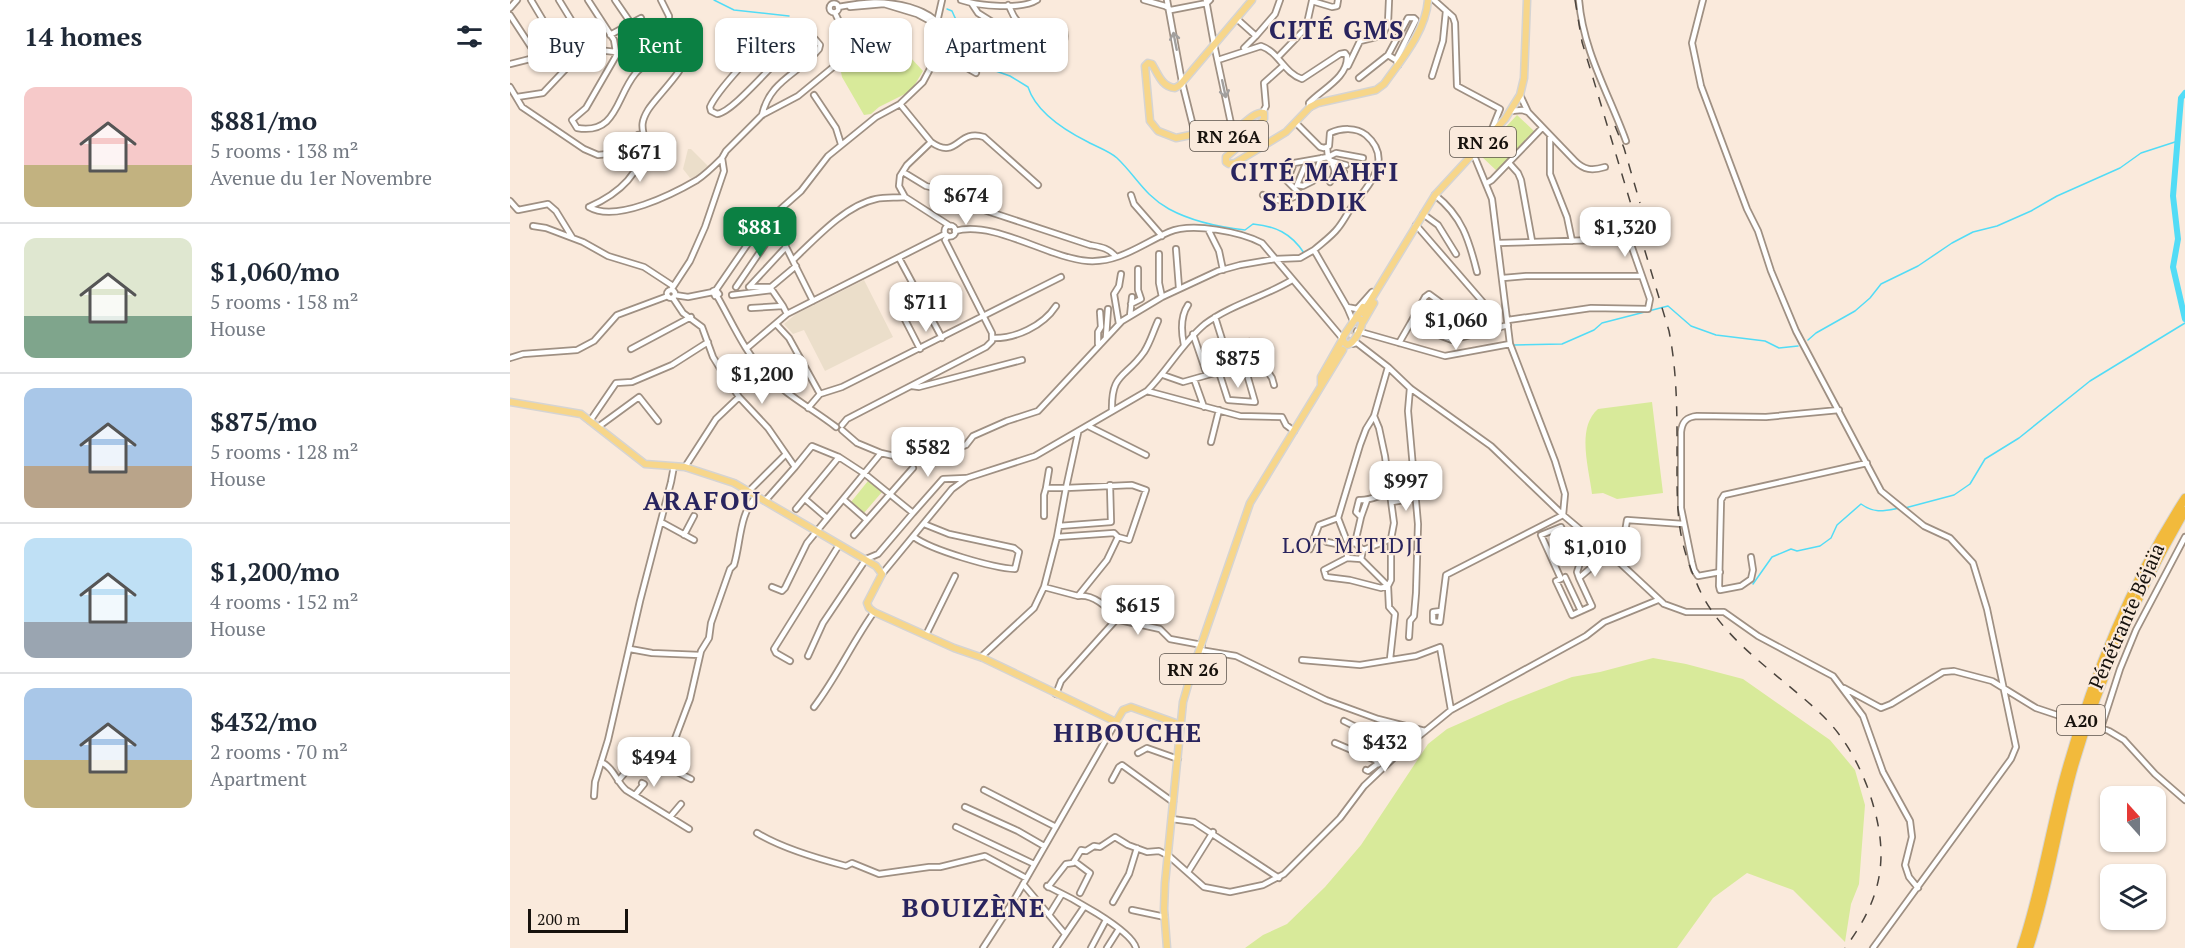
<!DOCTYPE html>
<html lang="en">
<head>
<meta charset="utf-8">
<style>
	:root { --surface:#fff; --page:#f6f6f7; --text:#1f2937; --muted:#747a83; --line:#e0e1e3; --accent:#0b8043 }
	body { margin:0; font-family:"PT Serif",serif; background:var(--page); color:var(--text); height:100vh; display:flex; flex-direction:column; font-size:22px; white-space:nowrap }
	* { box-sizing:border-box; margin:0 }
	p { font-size:20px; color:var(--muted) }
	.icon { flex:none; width:33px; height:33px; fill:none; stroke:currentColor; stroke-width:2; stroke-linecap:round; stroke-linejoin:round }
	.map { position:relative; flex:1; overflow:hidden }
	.panel { display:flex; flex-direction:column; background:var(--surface); width:510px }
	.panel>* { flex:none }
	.hud { position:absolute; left:18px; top:18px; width:570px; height:54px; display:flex; gap:12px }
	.needle { width:39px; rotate:339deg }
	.controls { position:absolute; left:1590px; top:786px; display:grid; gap:12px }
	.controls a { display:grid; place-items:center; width:66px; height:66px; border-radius:12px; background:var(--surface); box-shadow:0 2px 4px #0004; font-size:30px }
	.scale { position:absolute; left:18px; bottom:15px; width:100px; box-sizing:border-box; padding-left:6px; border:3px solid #17120d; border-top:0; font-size:16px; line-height:21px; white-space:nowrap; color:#17120d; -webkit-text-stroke:4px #faeadc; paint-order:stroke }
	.price { position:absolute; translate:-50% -51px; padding:0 14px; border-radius:12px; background:#fff; color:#222; font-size:20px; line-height:39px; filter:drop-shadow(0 2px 3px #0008) }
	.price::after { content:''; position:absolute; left:50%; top:36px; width:18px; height:14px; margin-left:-9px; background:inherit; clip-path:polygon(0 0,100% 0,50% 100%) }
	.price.current { background:var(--accent); color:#fff }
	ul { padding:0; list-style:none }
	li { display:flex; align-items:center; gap:18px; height:150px; padding:0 24px }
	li+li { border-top:2px solid var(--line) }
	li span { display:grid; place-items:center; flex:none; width:168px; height:120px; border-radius:12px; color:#555 }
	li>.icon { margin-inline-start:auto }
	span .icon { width:72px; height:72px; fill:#fffc; stroke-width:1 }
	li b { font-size:26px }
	h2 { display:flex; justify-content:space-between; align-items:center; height:72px; padding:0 24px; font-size:26px }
	.pill { padding:0 21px; border-radius:12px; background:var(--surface); box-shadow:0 2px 4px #0004; font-size:21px; line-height:54px }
	.pill.current { background:var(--accent); color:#fff }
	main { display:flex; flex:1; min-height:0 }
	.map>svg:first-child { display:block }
</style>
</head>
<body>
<main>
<section class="panel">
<h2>14 homes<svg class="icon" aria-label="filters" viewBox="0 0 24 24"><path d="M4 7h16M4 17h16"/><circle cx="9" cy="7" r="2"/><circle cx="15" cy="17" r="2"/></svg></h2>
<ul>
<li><span style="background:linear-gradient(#f6c9c9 65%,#c2b280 0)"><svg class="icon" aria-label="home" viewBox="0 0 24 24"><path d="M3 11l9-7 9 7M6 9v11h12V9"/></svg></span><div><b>$881/mo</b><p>5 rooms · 138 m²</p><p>Avenue du 1er Novembre</p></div></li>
<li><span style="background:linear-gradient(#dfe7d0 65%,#7fa58c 0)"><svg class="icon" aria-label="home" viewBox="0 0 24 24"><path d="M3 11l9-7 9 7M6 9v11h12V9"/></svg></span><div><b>$1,060/mo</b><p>5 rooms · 158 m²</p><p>House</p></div></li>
<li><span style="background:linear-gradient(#a9c7e8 65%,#b9a48a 0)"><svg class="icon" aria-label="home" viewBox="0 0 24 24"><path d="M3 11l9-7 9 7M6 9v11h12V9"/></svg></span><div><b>$875/mo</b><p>5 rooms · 128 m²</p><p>House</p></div></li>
<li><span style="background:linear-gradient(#bfe0f5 70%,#9aa5b1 0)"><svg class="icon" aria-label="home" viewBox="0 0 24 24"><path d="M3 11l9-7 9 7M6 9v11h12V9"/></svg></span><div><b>$1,200/mo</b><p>4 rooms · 152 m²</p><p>House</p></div></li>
<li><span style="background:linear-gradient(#a9c7e8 60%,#c2b280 0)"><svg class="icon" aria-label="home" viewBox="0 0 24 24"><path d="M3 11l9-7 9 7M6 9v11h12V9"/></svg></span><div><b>$432/mo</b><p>2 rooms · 70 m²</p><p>Apartment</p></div></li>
</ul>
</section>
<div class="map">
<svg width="1675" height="948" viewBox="0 0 1675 948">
	<rect width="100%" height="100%" fill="#faeadc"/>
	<path fill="#ebdeca" d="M178 149H181L198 166 186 177 180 178 173 169Z
		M354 280 383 337 315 371 294 330 283 334 274 324 286 314Z"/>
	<path fill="#d8ea9a" d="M386 42 413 71 401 91 369 107 361 114 354 115 332 77 331 72 335 67Z
		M1007 115 1025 132 988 172 970 155Z
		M1142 402 1153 493 1107 499 1093 493 1082 494C1079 468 1066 428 1088 409Z
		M358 481 372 492 354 513 341 502Z
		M1143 658 1176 664 1233 679 1320 740 1345 770 1355 805 1349 884 1341 904 1335 942 1283 890 1237 873 1203 898 1167 948H735L753 935 777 924 815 887 851 845 918 744 937 729 998 702 1062 677 1090 672Z"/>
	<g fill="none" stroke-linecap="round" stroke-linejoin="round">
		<path stroke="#52dcf6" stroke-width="1.5" d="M204 0 224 10 279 16
			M437 9 442 11C452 35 458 33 477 47V57L483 70 500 76 518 87C526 112 556 131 578 142 587 147 599 151 607 158 626 176 634 195 659 209 683 222 708 227 735 230L743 224C765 226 781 233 794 253
			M1298 340 1306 333 1345 311 1360 298 1371 284 1408 266 1442 243 1463 232 1487 226 1521 211 1547 196 1610 168 1631 153 1668 141
			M1004 345 1052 344 1084 330 1092 323 1158 306 1181 326 1206 335 1255 341 1269 348 1288 346
			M1395 508 1444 495 1460 484 1475 459 1509 438 1580 381 1675 323
			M1243 584 1262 557 1281 549 1287 551 1310 546 1321 538 1327 525 1351 504C1365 514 1374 511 1390 508"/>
		<path stroke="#52dcf6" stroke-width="6" d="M1675 93 1671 98 1663 196 1668 239 1663 267 1675 319"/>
		<path stroke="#d8cabd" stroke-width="6" stroke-dasharray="6 3" stroke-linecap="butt" d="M833 350 853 313"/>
		<defs>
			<path id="minor" d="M49 0 79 49
				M78 0 104 40 106 52
				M105 0 144 57
				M451 0C469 6 512 10 527 0
				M634 0 655 6 661 10 697 3 700 0
				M657 0 672 82 685 134
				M696 0 704 44 723 133
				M924 0 943 17 945 23 947 86 990 109 980 134
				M1069 0C1073 51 1099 94 1116 141
				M1193 0 1182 43 1191 86 1237 209 1248 231 1261 271 1286 331 1371 491 1414 526 1440 538 1463 563 1477 609 1506 747 1501 759 1363 948
				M319.5 8a4.5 4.5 0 1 1 9 0a4.5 4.5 0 1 1-9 0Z
				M462 4 468 13 533 54C550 53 558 43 553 27 538 39 516 35 505 18 502 14 501 9 498 5
				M328 7C356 2 372 0 399 7 408 10 417 13 425 20
				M340 7 374 4 407 14 422 22
				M0 8 7 0
				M0 15 23 50 26 58
				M727 19 746 36 734 48
				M425 20 427 23 425 26 421 23Z
				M427 22 432 0
				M100 35 131 18
				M746 36 765 14 770 0
				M429 52 466 73
				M878 55 898 18H904L906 20 886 60 888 65
				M768 57 796 28 802 1 822 7 827 6 828 0
				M708 60 751 46C769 52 774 73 792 79L830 54 835 53 837 56C838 78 812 89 799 103L800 107
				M0 64 32 56 49 47 21 0
				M838 66 850 41 870 36 874 32 878 23 879 0
				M922 76 933 41 936 11
				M849 78 878 55 886 60
				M0 87 12 107 74 149 88 155 108 153 128 135 132 134
				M304 95 326 128 331 144
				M1010 95 1018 112 1065 161C1074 170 1082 171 1095 167
				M7 97 33 93 67 57 79 49 106 52V56L76 108 62 120 67 128C107 135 106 97 125 74 134 63 149 57 158 46L159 16 151 0
				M390 104 421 142 397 165 390 176 389 186 395 197 440 226
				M1001 111 1012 110 1018 112
				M753 112 756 106 754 83 773 66
				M252 115C260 80 288 75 309 49L310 45 305 39C292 39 274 35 263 39 248 44 206 93 200 107L201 111 207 114C225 112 270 53 292 39
				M786 123 810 147 814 148 819 146 820 133C831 128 846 127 856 135 885 160 857 187 841 208 837 214 833 222 828 228 822 236 812 243 804 250L837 307 843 321
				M1040 137V174L1057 217 1062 241
				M421 142C448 161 447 128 474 137L528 185
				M821 161 836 165
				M999 163 1008 173 1011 180 1022 241
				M824 167 834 172
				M393 172 416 186 451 195 474 210 580 245C591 247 599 248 606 257
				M820 182C828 173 824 166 818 157L826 153 853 158
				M977 183 982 180 1032 128
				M787 185 793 186 803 181 811 158
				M787 185 797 161
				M621 195 624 204 652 236
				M753 195C767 203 777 201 790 194L777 181 784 163 818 157 817 147
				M925 195C952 216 959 240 967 272
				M0 201 8 210 38 204 46 211 62 237
				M79 207C106 195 130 177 134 145 136 131 127 128 138 110 146 97 176 69 177 54 178 45 166 35 160 28
				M79 207C106 223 163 194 187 180 196 174 204 166 212 158
				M913 214 928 225 946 254
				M261 217 303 301
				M906 225 984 315 989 327
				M434.5 231a5.5 5.5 0 1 1 11 0a5.5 5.5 0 1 1-11 0Z
				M23 226 36 228 73 242 98 256 134 267 163 286
				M698 229 709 251 713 270
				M445 231C484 220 538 258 578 261 609 263 632 244 659 232 682 222 731 232 752 243L833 339
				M988 243 1119 239 1132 276H1016L993 278
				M666 249 669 288
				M649 254V283L652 297
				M389 258 432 338
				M283 260C305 239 336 205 366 199 375 197 385 198 395 197
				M226 287 256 243
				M239 287 276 247
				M239 287H261L286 266
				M161 290 180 261 195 227 214 171 212 158 216 151 252 115 288 96 339 54 340 44 325 13
				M206 290 209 294 205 296 203 291 206 290 248 229 291 191 318 156 366 117 390 104 413 82 429 52 427 24
				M157 294a4 4 0 1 1 8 0a4 4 0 1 1-8 0Z
				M165 295 178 297 203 292
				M222 295 262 290 273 306
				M207 296C222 322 235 353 256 374 277 396 303 409 326 427
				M163 298 173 313 192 327 203 357 211 370 229 397 258 428 285 467 302 446 329 457 355 474 403 513 433 479 456 478
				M621 304 631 299 628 290V269
				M837 307 847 309 862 292
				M241 308 273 306 277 314
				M389 308 410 349
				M620 316 622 297
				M705 317 721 368
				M998 320 1081 308 1138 309 1140 299 1132 276
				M266 324 279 338 310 394
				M609 324 604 294 609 286 611 274
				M900 324 915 297 919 294 971 332
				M847 331 935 356 1000 344
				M683 334 697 375
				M596 337 598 309
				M482 338C505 339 533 326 546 306
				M739 342 750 360
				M889 343 900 324 942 340 998 325
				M588 344V332L591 327 590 312
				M842 344 847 343 878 367 900 388 981 446 1053 515 1110 563 1154 604 1176 612H1214L1248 636 1323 676 1353 716 1373 772 1400 821 1402 837 1395 865 1399 877 1408 888
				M674 345C671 331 670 317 678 305
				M237 348 277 314 435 234
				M121 349 181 317
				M0 358 13 354 67 350 84 341 107 315 158 296
				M709 372 718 400 745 402 734 364
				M653 375 673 382 750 360 762 378 764 385
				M684 379 694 407
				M402 386 409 387 512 360
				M637 391 730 416 772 417 776 425 784 431
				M298 408 310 394 332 387 551 277
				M602 411C601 372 615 379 634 352 640 343 643 332 648 321
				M80 421 106 383 122 382 162 365 198 342
				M332 425 337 419 476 347 482 341V333L435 240 438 236
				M578 426 636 455
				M88 427 129 397 148 421
				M332 430 347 443 371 453 384 456 436 453 456 445 463 436 497 421 528 411 612 321 652 297 708 271 730 265 765 259 790 258 804 250
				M701 442 709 410
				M175 467 206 419 229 397
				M539 470 536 488H556L547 537 604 533 608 537 619 540 636 490 622 485 556 488 568 433
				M239 491 276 454
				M295 499 317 518
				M334 500 357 520
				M255 501 285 467
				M882 502 906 498
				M286 509 329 457
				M534 516V495L536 488
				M851 517 857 500
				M151 522 184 540
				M549 526 601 522 600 485
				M174 535 184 516
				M344 535 403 468
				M404 537C421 550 483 568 505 569L509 552 504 548 439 534 414 524
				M817 542 837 546
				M845 543 851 517 846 512 849 500C860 501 869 495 880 493
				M838 544 828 518 850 445 856 429 864 416 878 367
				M800 549 809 525 828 518
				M853 550 881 539
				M1241 557 1243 570 1241 579 1231 586 1210 590 1209 586 1211 500 1214 495 1357 463
				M837 558 851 559 853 550 845 543 838 544 837 558 814 570 816 577 840 580 871 588 878 586 881 580V539L884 523 875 456 869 428 864 416
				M851 559 878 586 879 607 885 614 880 659
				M1110 563 1117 520 1173 524
				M1210 572 1188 576 1184 570 1182 562 1171 508V432C1172 421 1177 417 1187 416L1256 417 1329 410
				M372 574 442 489 457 478 525 456 637 391C658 370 672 343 695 324 722 304 754 297 782 280
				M1055 577 1071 611
				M1069 578 1067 572 1069 566 1051 527 1031 535 1051 579 1046 581 1062 615 1082 606 1069 578 1098 553
				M262 587 272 591 275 588 297 543 371 453
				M534 587 568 596 597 560 608 537
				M568 596C582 594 598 606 605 619L650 629 660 639 692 645
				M931 611 923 612V621L930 622 936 575 1053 515 1055 494 1045 461 1000 344 982 199 963 153
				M416 635 445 576
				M899 637 900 621 904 616 906 593 908 524 898 411 900 388
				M120 649 142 653 190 655
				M690 650 726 656 816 700 868 719 915 731
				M298 656 313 623 356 559 368 554 403 513
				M471 657 524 608 534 587 547 537
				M792 660 850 665 906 656 930 647 941 710
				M280 661 266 653 264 649 329 545
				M1334 688 1371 708 1381 704 1433 672 1444 671 1482 681 1526 708 1562 720
				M546 694 551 681 604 622 605 619
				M304 707C327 677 342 643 364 612
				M834 721 892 750
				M1583 725 1599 731 1614 740 1645 774 1675 800
				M1591 728 1610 669 1626 630 1675 537
				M825 743 865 760 869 764
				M628 753 637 748 668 759
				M91 762C104 768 106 781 116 790L179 829
				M856 770 858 771 882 753 890 751
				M181 779 163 770 157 760 180 699 191 651 199 638 201 623 220 569 224 565C231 542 229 513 247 496
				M602 780 609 767 612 765 663 802
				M108 781 120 767
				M474 790 546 827
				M125 795 134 784 132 783
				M84 796 85 782 98 740 130 601 161 482 164 466
				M455 807 508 831 534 846
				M160 817 171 804
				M662 819 684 822 769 878
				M446 827 524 864
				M247 833C271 848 309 859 336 866L342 863 369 874 419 867H430L475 856 516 878
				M564 861 580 873 570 893
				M678 872 703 832
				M513 884 555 934
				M537 886C556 895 621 929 626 948
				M538 887 556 864 563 863 571 850 576 851 584 846 590 847 605 837 618 845 637 852 649 851 659 856 694 887 720 892 753 885 774 874 830 818 854 786 892 750 941 710 1076 636 1094 622 1148 600
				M603 902 619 874 627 848
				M622 910 655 917
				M539 915 552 894
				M473 948 504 900 606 722
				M546 948 574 907
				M581 948 596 920
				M597 948 609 929"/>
			<path id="major" d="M742 0 670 85 665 88C652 87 648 74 642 64L638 63 635 66 640 121 648 131 666 138 695 132 717 136C729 131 742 111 754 113V119L737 139 716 157V162L719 164 725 163 776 132 800 107 808 103 866 90 874 84C891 60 916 31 918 0
				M853 313 925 195 995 119 1010 95 1014 78 1017 0
				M846 318 852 320C853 327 844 344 837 345L833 341V337L853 307
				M853 322 864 303
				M811 386V377L832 340
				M0 402 71 414 135 464 175 467 224 483 366 566 372 574 357 603 359 608 364 612 444 648 473 658 606 722 613 710 621 707 671 725
				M657 948 654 909 655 883 673 702 682 671 740 503 833 350"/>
			<path id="highway" d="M1511 948C1529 895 1538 839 1552 785 1579 684 1618 586 1675 498
				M1519 948C1539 888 1547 826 1564 766 1590 676 1628 592 1675 511"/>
		</defs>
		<use href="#minor" stroke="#9f9083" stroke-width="8"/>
		<use href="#major" stroke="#d5d4d3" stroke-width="9"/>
		<use href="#highway" stroke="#d5d4d3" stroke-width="10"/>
		<use href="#minor" stroke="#fff" stroke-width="4.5"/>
		<use href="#major" stroke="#f7d68a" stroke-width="6"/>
		<use href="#highway" stroke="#f2ba3c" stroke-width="8"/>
		<path stroke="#4c453e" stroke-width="1.5" stroke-dasharray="10 10" stroke-linecap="butt" d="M1065 0 1072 42 1083 78 1159 331C1168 376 1167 422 1167 467 1167 493 1167 519 1173 544 1176 556 1180 568 1185 579 1207 638 1267 672 1311 714 1332 734 1346 758 1357 786 1380 850 1376 893 1335 948
			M1105 126 1114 148 1130 203"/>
	</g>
	<defs><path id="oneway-shaft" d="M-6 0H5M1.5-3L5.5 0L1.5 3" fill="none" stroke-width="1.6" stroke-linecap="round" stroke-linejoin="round" transform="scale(1.5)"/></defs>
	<g stroke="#a2a09e">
		<use href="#oneway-shaft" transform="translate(665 41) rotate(-101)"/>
		<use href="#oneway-shaft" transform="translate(714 89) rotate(78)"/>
	</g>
	<g text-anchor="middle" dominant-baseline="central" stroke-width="4.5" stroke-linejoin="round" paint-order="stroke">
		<g fill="#faeadc" stroke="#5b534b" stroke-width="1.5">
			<rect x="680" y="121" width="78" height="30" rx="4.5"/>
			<rect x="940" y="127" width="66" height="30" rx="4.5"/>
			<rect x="650" y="654" width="66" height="30" rx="4.5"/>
			<rect x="1547" y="705" width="48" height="30" rx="4.5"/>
		</g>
		<g font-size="18" font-weight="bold" fill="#17120d">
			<text x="719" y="136">RN 26A</text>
			<text x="973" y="142">RN 26</text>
			<text x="683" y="669">RN 26</text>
			<text x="1571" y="720">A20</text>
		</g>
		<g font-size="20" fill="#17120d" stroke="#faeadc">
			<text transform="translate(1616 616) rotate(-66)">Pénétrante Béjaïa</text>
		</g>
		<g font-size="22" letter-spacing="1.5" fill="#29245e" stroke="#faeadc">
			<text x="843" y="544">LOT MITIDJI</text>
		</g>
		<g font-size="26" font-weight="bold" letter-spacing="1.5" fill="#29245e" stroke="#faeadc">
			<text x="827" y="29">CITÉ GMS</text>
			<text x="805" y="171">CITÉ MAHFI<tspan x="805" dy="30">SEDDIK</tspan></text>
			<text x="192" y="500">ARAFOU</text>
			<text x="618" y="732">HIBOUCHE</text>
			<text x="464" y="907">BOUIZÈNE</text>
		</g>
	</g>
</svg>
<div class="controls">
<a><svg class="needle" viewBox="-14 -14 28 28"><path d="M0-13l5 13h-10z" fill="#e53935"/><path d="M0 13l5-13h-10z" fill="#747a83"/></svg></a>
<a><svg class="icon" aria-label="layers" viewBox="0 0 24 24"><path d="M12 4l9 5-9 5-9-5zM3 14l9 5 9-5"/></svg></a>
</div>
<div class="scale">200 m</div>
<b class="price" style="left:130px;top:183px">$671</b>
<b class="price" style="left:456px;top:226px">$674</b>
<b class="price current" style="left:250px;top:258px">$881</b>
<b class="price" style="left:1115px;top:258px">$1,320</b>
<b class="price" style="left:416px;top:333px">$711</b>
<b class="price" style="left:946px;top:351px">$1,060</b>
<b class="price" style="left:728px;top:389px">$875</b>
<b class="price" style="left:252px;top:405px">$1,200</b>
<b class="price" style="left:418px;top:478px">$582</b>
<b class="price" style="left:896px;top:512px">$997</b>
<b class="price" style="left:1085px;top:578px">$1,010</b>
<b class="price" style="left:628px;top:636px">$615</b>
<b class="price" style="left:875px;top:773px">$432</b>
<b class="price" style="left:144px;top:788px">$494</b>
<div class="hud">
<a class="pill">Buy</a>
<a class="pill current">Rent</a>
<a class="pill">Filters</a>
<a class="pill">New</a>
<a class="pill">Apartment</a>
</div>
</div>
</main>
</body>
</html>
